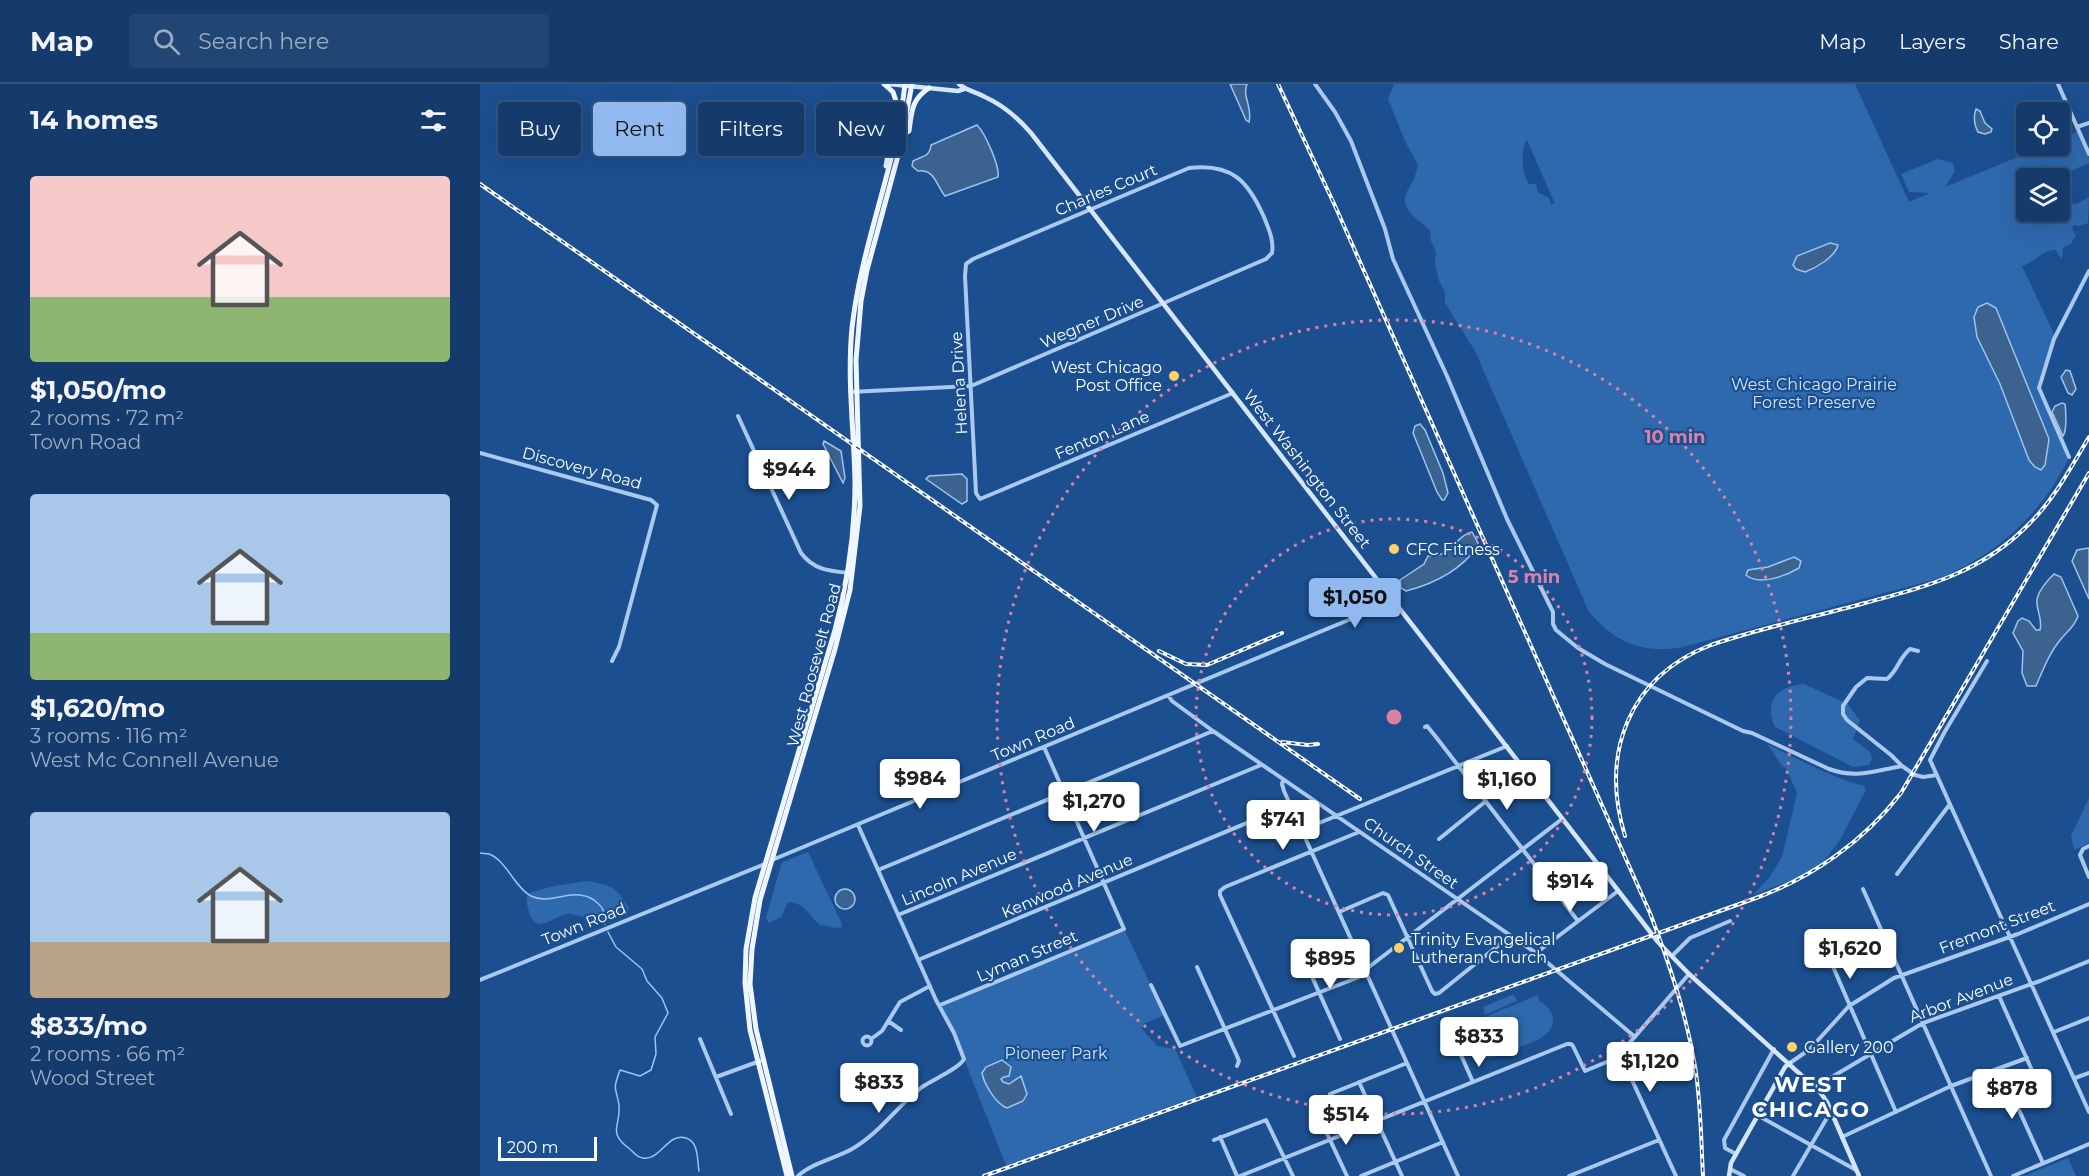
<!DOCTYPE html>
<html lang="en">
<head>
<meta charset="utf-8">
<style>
	:root { --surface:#143b6b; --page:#214673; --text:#f1f3f6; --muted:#9dadc1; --line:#33557e; --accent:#90b9f0 }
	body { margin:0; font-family:Montserrat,sans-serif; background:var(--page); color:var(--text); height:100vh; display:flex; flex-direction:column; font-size:22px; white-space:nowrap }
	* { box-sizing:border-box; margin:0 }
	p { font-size:20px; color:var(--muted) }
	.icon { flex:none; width:33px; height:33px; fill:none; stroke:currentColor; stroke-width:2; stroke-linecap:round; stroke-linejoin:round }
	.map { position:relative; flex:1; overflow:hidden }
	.details { display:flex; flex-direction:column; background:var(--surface); width:480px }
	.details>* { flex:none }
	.hud { position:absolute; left:18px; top:18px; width:570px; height:54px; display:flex; gap:12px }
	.tools { position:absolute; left:1536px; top:18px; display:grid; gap:12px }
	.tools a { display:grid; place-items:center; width:54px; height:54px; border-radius:6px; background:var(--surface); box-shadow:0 6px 24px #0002,0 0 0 2px var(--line); font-size:30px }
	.scale { position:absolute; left:18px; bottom:15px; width:99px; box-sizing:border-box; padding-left:6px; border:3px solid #fff; border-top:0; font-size:16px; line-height:21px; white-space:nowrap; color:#fff; -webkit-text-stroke:4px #1b4f8f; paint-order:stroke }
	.price { position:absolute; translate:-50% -51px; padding:0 14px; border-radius:6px; background:#fff; color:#222; font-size:20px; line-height:39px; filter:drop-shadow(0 2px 3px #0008) }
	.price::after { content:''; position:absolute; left:50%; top:36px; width:18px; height:14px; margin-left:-9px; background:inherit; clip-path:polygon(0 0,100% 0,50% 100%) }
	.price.on { background:var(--accent); color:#111 }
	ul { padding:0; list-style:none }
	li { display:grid; align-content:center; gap:12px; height:318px; padding:0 30px }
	li span { display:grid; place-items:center; height:186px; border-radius:6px; color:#555 }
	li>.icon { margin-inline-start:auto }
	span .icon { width:108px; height:108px; fill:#fffc; stroke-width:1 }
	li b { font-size:26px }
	h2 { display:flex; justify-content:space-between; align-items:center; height:72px; padding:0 30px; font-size:26px }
	.tag { padding:0 21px; border-radius:6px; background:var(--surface); box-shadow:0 6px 24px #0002,0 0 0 2px var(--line); font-size:21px; line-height:54px }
	.tag.on { background:var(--accent); color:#111 }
	header { display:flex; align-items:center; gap:36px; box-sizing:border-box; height:84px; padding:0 30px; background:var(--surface); border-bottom:2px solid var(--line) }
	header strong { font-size:28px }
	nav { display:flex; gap:33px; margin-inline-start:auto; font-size:21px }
	.search { width:420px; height:54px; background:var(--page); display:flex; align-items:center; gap:15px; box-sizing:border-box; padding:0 21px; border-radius:6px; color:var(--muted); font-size:22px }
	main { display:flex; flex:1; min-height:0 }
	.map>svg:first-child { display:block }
</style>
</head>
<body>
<header>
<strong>Map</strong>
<div class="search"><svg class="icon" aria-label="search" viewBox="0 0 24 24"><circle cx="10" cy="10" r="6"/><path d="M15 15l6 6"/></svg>Search here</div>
<nav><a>Map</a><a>Layers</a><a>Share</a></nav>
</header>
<main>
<section class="details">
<h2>14 homes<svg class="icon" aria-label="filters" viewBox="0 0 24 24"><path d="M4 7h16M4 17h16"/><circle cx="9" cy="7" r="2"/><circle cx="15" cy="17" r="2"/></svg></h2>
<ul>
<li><span style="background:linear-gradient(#f6c9c9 65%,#8fb573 0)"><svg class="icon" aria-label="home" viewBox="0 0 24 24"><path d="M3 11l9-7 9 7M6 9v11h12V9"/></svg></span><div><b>$1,050/mo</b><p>2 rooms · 72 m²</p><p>Town Road</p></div></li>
<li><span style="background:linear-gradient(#a9c7e8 75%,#8fb573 0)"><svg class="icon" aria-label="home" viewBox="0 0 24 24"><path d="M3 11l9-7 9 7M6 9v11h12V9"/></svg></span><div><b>$1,620/mo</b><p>3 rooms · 116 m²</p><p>West Mc Connell Avenue</p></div></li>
<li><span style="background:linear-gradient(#a9c7e8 70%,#b9a48a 0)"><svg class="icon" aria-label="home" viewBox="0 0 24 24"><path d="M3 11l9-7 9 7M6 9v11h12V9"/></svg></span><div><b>$833/mo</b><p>2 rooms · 66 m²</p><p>Wood Street</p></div></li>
</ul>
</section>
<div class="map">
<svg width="1609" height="1092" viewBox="0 0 1609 1092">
	<rect width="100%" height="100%" fill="#1b4f8f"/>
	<path fill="#2e69ad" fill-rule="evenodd" d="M914 0H1375L1429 118 1450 109 1429 108 1421 90 1458 75 1473 79 1475 87 1465 103 1564 62H1580V55L1597 48 1609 74V79L1575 94H1546V128H1561L1564 134 1572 128H1580V116L1582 115 1586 120H1597L1609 113 1608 139 1600 142 1593 141 1592 145 1596 151 1591 160 1583 164 1582 174 1580 173 1576 166C1563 165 1554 179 1542 182L1574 250 1557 305 1588 376C1560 432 1515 472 1457 495L1199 564C1160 569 1135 558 1109 528L995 267 965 219V208L959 197 955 179 956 168 951 157 950 146C937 135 916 123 929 104 934 96 936 90 938 81L925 57 908 15ZM1046 56H1047L1075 120H1071L1069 114 1057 108V103L1055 100H1049C1041 86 1041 70 1046 56Z
		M1324 600 1368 620 1380 637 1373 655 1390 668 1392 675 1389 681 1373 683 1295 643C1283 617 1298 602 1324 600Z
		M1287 660C1318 675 1350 693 1384 702L1386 706 1360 756 1344 777 1317 794 1273 811 1289 794 1302 773 1317 709 1306 684 1302 682Z
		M1609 714V759L1594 766 1591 752Z
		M328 768 361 838 362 843C356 846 347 841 340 841 328 831 326 819 308 818L301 833 289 839 286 834 301 781 303 778Z
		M107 797C133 802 134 801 149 824L148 827 112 842 107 841 103 833C98 832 93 830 89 830 73 831 57 853 49 828 47 820 45 816 49 809L74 802Z
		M644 845 685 931 663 940 662 945 677 962 695 965 717 1013 576 1063 527 1084 484 975 460 921Z
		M1032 911 1035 912 1037 917 1005 931 1003 923Z
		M1058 911 1059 917C1066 920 1072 926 1073 935 1074 954 1049 959 1035 965 1027 968 1017 973 1008 974 991 976 984 959 988 945L985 941Z
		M1588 1074 1596 1092H1544Z"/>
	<path fill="#3c6290" stroke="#9cc4f0" stroke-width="1.5" d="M750 0H767C762 13 773 24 769 38L766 36Z
		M1496 25 1500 27 1505 39 1512 45 1511 48 1505 50 1498 48C1494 40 1493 33 1496 25Z
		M497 41C505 49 520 82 518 93L465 112C456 101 455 85 438 87L432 82 433 77C442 72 450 73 451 61Z
		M1350 159 1358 161C1355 173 1336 184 1325 188L1316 185 1313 181 1317 172Z
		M1507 219 1516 224 1569 355 1565 381 1561 386 1555 383 1549 376 1520 300 1497 253 1494 233 1498 223Z
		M1586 286 1590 287 1596 305 1592 311 1588 309 1581 293Z
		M1582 319 1585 320C1586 328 1587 347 1583 352L1572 328 1575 322Z
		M940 340 945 346 963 389 968 409 964 416H962L957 408 933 349 935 342Z
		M344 357 361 367 365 394 363 399 343 360Z
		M482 390 487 395V417L482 420 446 395 449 392Z
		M992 448 998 459V462C981 486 953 500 926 507L921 504 920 496 944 480 948 472C974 473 973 453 992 448Z
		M1609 464V515L1592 477 1597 466Z
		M1314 473 1321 477 1319 484C1306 492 1279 502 1266 491L1268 486 1288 483Z
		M1574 490 1581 493 1598 532C1595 542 1587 548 1581 555 1569 569 1563 586 1556 602H1547L1542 589 1543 567 1533 549 1538 537 1542 534 1549 537 1556 546H1560C1563 535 1556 526 1557 516 1558 507 1568 496 1574 490Z
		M355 815a10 10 0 1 1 20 0a10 10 0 1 1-20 0Z
		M522 976 531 983 529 992 524 993 521 995 523 998 529 1000 541 992 547 1010 543 1017 527 1024C516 1020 504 1000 502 989L506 983Z"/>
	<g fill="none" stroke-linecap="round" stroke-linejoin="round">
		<path stroke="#9cc4f0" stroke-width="1.5" d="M0 769C3 770 6 769 9 770 25 775 36 805 51 812 71 822 92 802 114 816 117 819 122 822 123 826 124 830 124 836 125 840
			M128 848 136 863 162 885 167 897 182 914 188 929 175 953 176 970 171 986 160 992 140 986C132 1008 136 1002 139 1021 141 1043 126 1048 151 1066 155 1070 157 1073 163 1074 180 1077 188 1048 206 1054 219 1058 217 1076 219 1087"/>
		<path stroke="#a9c9ee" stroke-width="4" d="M835 0 855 28 871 57 905 145 913 175 967 292 1027 435 1073 528V540L1076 546 1098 564 1125 580 1263 647 1272 649 1349 685C1377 695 1393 687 1422 682
			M1578 0 1609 70
			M1597 43 1609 39
			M370 308 491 302 786 175 792 169C794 156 789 146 784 133 768 97 752 79 709 84L493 175 486 180 485 192 496 409 500 415 753 309
			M258 332 321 469C334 486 349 487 369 489
			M0 369 171 416 177 421 139 563 132 577
			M1589 373 1559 304 1574 255 1609 187
			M1438 567 1430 565C1418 575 1419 585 1407 595L1387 594 1376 603 1363 622V630L1367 636 1411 671 1422 682 1435 691 1443 693 1457 691
			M1507 577 1464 649 1450 676 1609 1028
			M688 611 692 617 733 647 1056 869 1155 953
			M945 643 947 642 956 653 1098 837
			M803 696 802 700 804 707 978 1092
			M822 746 1027 662
			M959 755 1006 717
			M1609 762 1603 765 1600 771 1609 793
			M292 776 914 517
			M398 786 733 647
			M1417 790 1470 720
			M1383 805 1511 1092
			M859 828 903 809 908 811 952 907 955 910 959 909 1030 852
			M418 831 781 681
			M820 866 860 955
			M1056 869 1138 807
			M1192 872 1210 854 1250 837
			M438 876 810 721
			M1351 878 1416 1028
			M717 883 757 972 759 977 757 982
			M885 886 1082 735
			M0 896 285 780
			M671 901 700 962 887 890
			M1519 912 1566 1018
			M460 921 644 845 564 663
			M408 937 421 946
			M968 942 993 998
			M1574 948 1609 934
			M382.5 957a4.5 4.5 0 1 1 9 0a4.5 4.5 0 1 1-9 0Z
			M220 955 251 1030
			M391 955 402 947 420 918 450 902
			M814 972 740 811V807L745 803 879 748
			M1141 972 1196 1092
			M1310 979 1330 965 1369 922 1414 894 1538 850 1609 820
			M1520 984 1563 1079
			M236 993 280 977
			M1595 994 1609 989
			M879 998 922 1092
			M1335 1003 1443 939 1560 897 1609 877
			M850 1010 927 979
			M1277 1031 1376 1086
			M843 1041 867 1092
			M740 1053 757 1092
			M1362 1053 1471 1002 1547 974
			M734 1056 786 1036 813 1092
			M1256 1070 1245 1064 1244 1056 1294 965
			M1250 1085 1264 1092
			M318 1092C330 1080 356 1074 372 1065 400 1049 417 1022 442 1003 452 996 480 984 484 975L474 949 456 916 378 741
			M760 1092 1087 960H1091L1093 962 1105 987 1141 972 1146 963 1209 890
			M881 1092 963 1058
			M1089 1092 1179 1056
			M1313 1092 1351 1027
			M1533 1092 1609 1060"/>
		<path stroke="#d6e6fa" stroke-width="4.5" d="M409 0 478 7 484 5
			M479 0C487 7 496 8 505 13 523 21 538 34 551 49L1178 858 1209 890 1340 1008 1347 1018 1379 1092
			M1249 1092 1251 1079 1305 983 1310 979"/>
		<path stroke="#f0f6ff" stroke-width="5" d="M404 0 413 8 417 20 406 82
			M423 50 429 47C432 27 431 16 449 4
			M307 1092 270 946 265 899 266 865 275 814 355 546C368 497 375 448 375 398 374 346 367 295 372 244 381 161 416 83 425 0
			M312 1092 276 945 270 900 272 865 280 816 355 565 370 506 380 422 376 276 381 217 387 186 419 68 432 0"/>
		<defs>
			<path id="rail" d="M798 0 856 124 1170 829C1189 879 1206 929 1215 982 1221 1019 1221 1056 1223 1092
				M0 100 880 715
				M679 567 706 580 727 581 802 549
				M802 658 828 661 838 660
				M1145 752C1120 670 1148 593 1231 561 1281 544 1334 533 1385 519 1448 502 1503 488 1550 439 1575 414 1591 383 1609 353
				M504 1092 1276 814C1333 793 1384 757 1421 709L1609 389"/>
		</defs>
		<use href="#rail" stroke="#fff" stroke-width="4"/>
		<use href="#rail" stroke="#1b4f8f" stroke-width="1.5" stroke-dasharray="4.5" stroke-linecap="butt"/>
	</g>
	<g fill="none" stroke="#dd80a5" stroke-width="3" stroke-dasharray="3 6">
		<circle cx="914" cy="633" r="198"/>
		<circle cx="914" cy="633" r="397"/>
	</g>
	<g fill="#ffd166" stroke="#1b4f8f" stroke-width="2">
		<circle cx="694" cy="292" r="6"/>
		<circle cx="914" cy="465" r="6"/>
		<circle cx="919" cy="864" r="6"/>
		<circle cx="1312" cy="963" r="6"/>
	</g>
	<g text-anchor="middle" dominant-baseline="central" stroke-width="4.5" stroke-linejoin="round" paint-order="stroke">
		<g font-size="16" fill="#fff" stroke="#1b4f8f">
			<text transform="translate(626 106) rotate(-23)">Charles Court</text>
			<text transform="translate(612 238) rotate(-23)">Wegner Drive</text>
			<text transform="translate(479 299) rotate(-93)">Helena Drive</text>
			<text transform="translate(622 351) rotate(-23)">Fenton Lane</text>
			<text transform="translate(102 384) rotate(15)">Discovery Road</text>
			<text transform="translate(827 385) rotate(52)">West Washington Street</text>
			<text transform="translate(334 581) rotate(-75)">West Roosevelt Road</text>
			<text transform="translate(553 655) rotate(-23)">Town Road</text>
			<text transform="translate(931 769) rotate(35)">Church Street</text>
			<text transform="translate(479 793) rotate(-23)">Lincoln Avenue</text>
			<text transform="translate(587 802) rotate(-23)">Kenwood Avenue</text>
			<text transform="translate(104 840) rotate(-22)">Town Road</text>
			<text transform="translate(1517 843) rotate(-21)">Fremont Street</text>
			<text transform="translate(547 872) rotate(-23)">Lyman Street</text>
			<text transform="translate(1481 914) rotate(-21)">Arbor Avenue</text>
		</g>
		<g font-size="16" fill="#fff" stroke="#1b4f8f" text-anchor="start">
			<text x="682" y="283" text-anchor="end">West Chicago<tspan x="682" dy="18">Post Office</tspan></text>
			<text x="926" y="465">CFC Fitness</text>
			<text x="931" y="855">Trinity Evangelical<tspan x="931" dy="18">Lutheran Church</tspan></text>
			<text x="1324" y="963">Gallery 200</text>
		</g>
		<g font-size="16" fill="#cfe3fa" stroke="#1b4f8f">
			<text x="1334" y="300">West Chicago Prairie<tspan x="1334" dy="18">Forest Preserve</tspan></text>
			<text x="576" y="969">Pioneer Park</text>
		</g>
		<g font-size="22" font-weight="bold" letter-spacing="1.5" fill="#fff" stroke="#1b4f8f">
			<text x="1331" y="1000">WEST<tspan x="1331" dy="25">CHICAGO</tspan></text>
		</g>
	</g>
	<circle cx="914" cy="633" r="9" fill="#dd80a5" stroke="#1b4f8f" stroke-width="3"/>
	<g font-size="18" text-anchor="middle" font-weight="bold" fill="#dd80a5" stroke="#1b4f8f" stroke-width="4.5" stroke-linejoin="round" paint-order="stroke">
		<text x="1195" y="359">10 min</text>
		<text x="1054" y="499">5 min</text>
	</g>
</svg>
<div class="tools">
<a><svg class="icon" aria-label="locate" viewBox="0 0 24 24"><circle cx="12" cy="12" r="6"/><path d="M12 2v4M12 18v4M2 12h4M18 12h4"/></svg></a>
<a><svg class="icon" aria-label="layers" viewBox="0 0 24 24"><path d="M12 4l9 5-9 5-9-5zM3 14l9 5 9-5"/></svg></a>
</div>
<div class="scale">200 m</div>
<b class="price" style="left:309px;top:417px">$944</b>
<b class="price on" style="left:875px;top:545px">$1,050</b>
<b class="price" style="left:440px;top:726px">$984</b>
<b class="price" style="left:1027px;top:727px">$1,160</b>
<b class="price" style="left:614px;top:749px">$1,270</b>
<b class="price" style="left:803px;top:767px">$741</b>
<b class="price" style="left:1090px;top:829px">$914</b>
<b class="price" style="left:1370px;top:896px">$1,620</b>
<b class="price" style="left:850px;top:906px">$895</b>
<b class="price" style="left:999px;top:984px">$833</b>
<b class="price" style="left:1170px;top:1009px">$1,120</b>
<b class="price" style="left:399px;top:1030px">$833</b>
<b class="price" style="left:1532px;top:1036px">$878</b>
<b class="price" style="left:866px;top:1062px">$514</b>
<div class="hud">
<a class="tag">Buy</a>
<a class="tag on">Rent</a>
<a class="tag">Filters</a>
<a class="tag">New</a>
</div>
</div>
</main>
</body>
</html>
